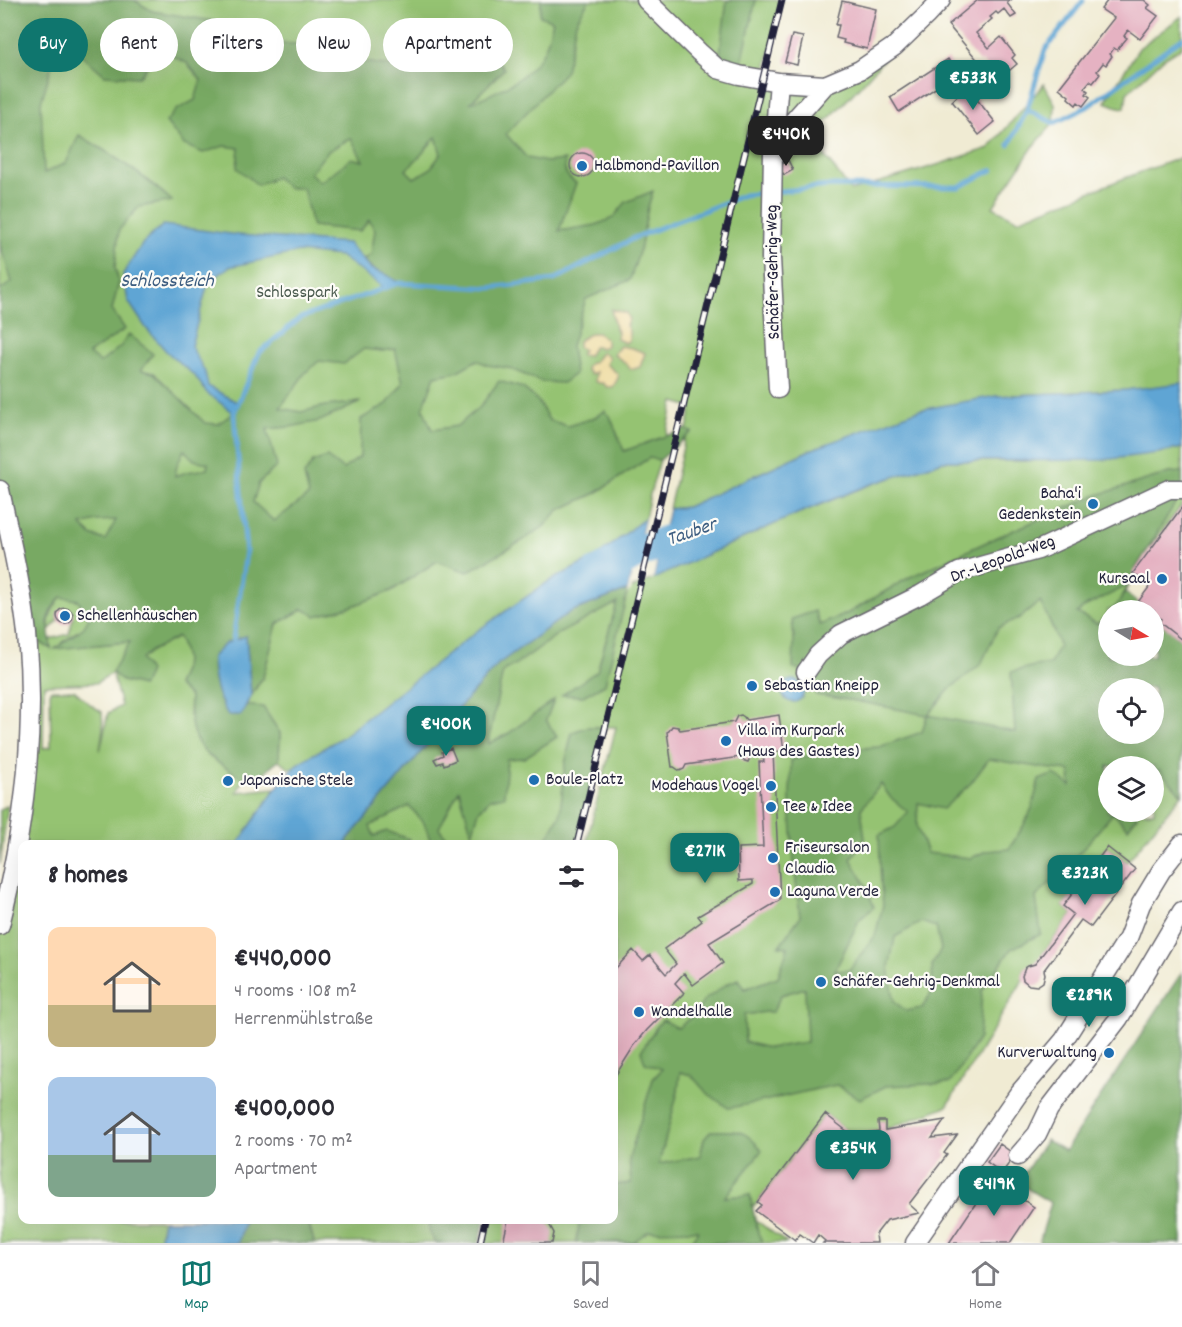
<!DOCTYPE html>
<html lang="en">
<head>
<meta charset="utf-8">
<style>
	:root { --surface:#fff; --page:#f2f2f3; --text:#2b2b33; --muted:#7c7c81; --line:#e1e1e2; --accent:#0f766e }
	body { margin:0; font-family:Dekko,sans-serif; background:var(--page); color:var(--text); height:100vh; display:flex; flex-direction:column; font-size:22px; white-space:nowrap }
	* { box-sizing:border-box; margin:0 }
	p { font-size:20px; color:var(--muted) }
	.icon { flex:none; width:33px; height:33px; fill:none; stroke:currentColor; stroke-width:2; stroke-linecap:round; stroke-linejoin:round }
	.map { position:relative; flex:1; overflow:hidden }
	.details { position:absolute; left:18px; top:840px; width:600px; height:384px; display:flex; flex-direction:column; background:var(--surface); border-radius:12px; box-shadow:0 6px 24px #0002 }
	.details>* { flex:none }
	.banner { position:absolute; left:18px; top:18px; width:600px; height:54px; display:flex; gap:12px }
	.needle { width:39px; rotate:100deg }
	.controls { position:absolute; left:1098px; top:600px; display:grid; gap:12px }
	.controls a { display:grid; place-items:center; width:66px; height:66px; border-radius:50%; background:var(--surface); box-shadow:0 6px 24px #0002; font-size:30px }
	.price { position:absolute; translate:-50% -51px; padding:0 14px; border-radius:12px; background:var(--accent); color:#fff; font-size:20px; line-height:39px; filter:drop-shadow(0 2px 3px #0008) }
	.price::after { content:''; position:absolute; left:50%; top:36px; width:18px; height:14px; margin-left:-9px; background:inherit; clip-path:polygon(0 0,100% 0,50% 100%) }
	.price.on { background:#222; color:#fff }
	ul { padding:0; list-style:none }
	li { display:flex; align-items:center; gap:18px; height:150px; padding:0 30px }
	li span { display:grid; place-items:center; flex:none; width:168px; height:120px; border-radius:12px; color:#555 }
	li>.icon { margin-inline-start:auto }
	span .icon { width:72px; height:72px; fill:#fffc; stroke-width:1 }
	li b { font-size:26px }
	h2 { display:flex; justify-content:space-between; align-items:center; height:72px; padding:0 30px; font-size:26px }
	.pill { padding:0 21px; border-radius:27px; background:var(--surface); box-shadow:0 6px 24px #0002; font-size:21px; line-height:54px }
	.pill.on { background:var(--accent); color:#fff }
	.dock { display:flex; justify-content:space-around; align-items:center; height:84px; border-top:2px solid var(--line); background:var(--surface); font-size:16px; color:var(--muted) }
	.dock a { display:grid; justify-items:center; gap:3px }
	.dock .on { color:var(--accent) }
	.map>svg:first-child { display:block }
</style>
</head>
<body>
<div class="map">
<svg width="1182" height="1243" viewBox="0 0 1182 1243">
	<rect width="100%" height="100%" fill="#fdfcf7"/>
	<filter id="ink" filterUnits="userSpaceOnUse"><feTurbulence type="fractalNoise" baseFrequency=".0167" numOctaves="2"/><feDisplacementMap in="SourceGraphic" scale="12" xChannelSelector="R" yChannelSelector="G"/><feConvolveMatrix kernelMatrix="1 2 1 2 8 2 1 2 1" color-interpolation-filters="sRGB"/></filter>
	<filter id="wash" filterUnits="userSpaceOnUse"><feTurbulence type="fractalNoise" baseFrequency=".008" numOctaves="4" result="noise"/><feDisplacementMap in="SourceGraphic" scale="24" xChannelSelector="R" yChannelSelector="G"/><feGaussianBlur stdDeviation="1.35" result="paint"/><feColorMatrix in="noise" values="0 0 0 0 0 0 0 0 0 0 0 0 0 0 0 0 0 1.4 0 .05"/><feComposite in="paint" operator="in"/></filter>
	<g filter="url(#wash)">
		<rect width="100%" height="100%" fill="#f0ebd3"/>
		<path fill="#95c372" stroke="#5c7256" stroke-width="1.5" fill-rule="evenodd" d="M0 0H782L764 78 825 85 895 46C868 78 841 109 810 136L851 191 937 165 989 148 1044 84 1055 104 1054 123 1033 147 993 207 1018 220 1125 178 1182 157V383L1180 384 1126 390 996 396 810 450 687 507 669 509 692 407 674 402 666 436 391 575 76 632 56 648 131 642 112 672 141 659 151 651 178 637 183 649 186 665 177 685 190 697 189 715 207 755 244 779 237 792 276 788 238 844H22V1220H163L159 1243H0V925L21 829 27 634 51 649 50 639 69 634 73 618 70 610 62 609 57 615 58 621 49 630C48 616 53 608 61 597L68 598 0 314ZM112 673 121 706 108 713 100 751 103 728 102 712 91 705 74 690H50L51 747 43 748 44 685 96 683Z
			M1182 16V47L1164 58 1127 93 1125 108 1118 107 1105 102 1139 48Z
			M1182 448V505L1118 589 1129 585 1121 598 1139 610H1108V656H1154L1182 794 1127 862 1107 847 1063 906 1073 914 1035 964 1028 966 1023 972V980L947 1106 885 1130V1121H879V1131L852 1135 825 1114 758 1202 746 1213 787 1243H485L491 1220H614V844H586L616 727H594L565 844H346L348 839 441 728 498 664 570 612 628 590 799 513 869 485 943 461H1026L1158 453ZM1108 688H1154V734H1108ZM1108 766H1154V812H1108Z
			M650 457 660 460 651 490 645 518 599 555 548 582 477 631 341 738 297 764 293 768H288L279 760 280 733 246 705 263 677 277 624 303 609 391 591 437 561 543 527 559 510 596 493Z
			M8 805 0 864V810Z
			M245 1220H471L465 1243H238Z"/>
		<path fill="#78a964" stroke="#4d6650" stroke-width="1.5" fill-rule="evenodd" d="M0 0H134L152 11 219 22 251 43 306 44 354 60 396 67 437 69 467 44 489 47 504 69 470 103C498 91 527 80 543 52 548 43 550 31 553 21L540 16 541 0H589L576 22 566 71 506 134 527 158 547 162 565 160C563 170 567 178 576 183L559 231 596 225 613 218 626 202 653 191 648 207 641 246 630 280 586 299 571 346 575 374 563 383 542 382 508 368 487 365 477 360 456 372 435 376 423 408 432 430 457 426 480 407 499 381 523 388 538 401 549 420 568 426 593 418 605 411 610 416 624 451 685 429 692 432 660 460 649 458 596 493 559 510 543 527 522 541 467 572 437 561 391 591 353 606 316 616 303 609 277 624 263 677 251 695 246 636 226 643 212 657C213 681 216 694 228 715L241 714 246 705 263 707 280 733 279 760 263 774 244 779C206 755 187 748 190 697L177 685C187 662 188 661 178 637L151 651 141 659 149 671 143 686 122 681 112 672 130 642 55 649 84 627 89 618 78 600 61 597 51 610 48 622 51 649 27 634 0 490V290L12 282 0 245ZM70 45 105 75 139 77 153 59 171 55 187 63 201 80 195 100 176 110 166 122 184 145 203 153 224 146 239 148 237 168 258 185 276 177 288 188H303L312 226 360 231 369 220 375 230 371 255 363 259C374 272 384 274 398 282L300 318 259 353 233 413 218 424 205 423 154 373 141 370 153 354 129 334 121 346 100 363 89 354 125 329 112 310 119 282 115 268 119 230 139 207 172 201C144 175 113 155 79 135L66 163 44 173 41 102 55 55ZM436 137 441 154 430 169 414 178 406 170 420 156ZM351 138 363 161 352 158 320 182 310 173 328 151ZM364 349 382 351 395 349 403 383 387 404 361 419 360 457 343 469 327 457 313 462 304 475 309 495 274 521 253 502 259 483 277 466 267 429 290 427 320 421 361 402 325 406 301 412 280 408 305 373 319 361 344 364ZM184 450 194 460 208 463 207 469 187 472 175 476 177 465ZM116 520 105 540 91 535 81 525 97 521Z
			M727 0H756L739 75 718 69Z
			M1182 472V492L1133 573 1129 585 1086 606 1077 613 1097 624 1108 613V656H1154V617L1182 640V795L1159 770 1154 775V766H1108V812H1138L1137 816 1128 828 1113 813 1083 849 1036 897 1041 934 1011 949 982 991 979 1038 950 1083 886 1086 860 1099 837 1085C800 1092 765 1102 728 1108L706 1092 691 1075 680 1072 678 1091 659 1164 700 1156 704 1139 711 1131C739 1131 742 1127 762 1150L725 1197 750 1195 758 1233 763 1243H691L698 1230 649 1231 633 1242 576 1243 580 1220H614V1185L631 1183 629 1158 653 1079 662 1069 645 1063 641 1051 657 1026 663 1020 678 1028 698 1011 703 1001 727 984 738 979 744 989 778 977 788 947 779 946 800 917 794 864 790 799 791 760 831 750 879 747 922 732 927 715 856 701 816 695C816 680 808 670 793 668L794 639 792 619 815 611 820 625 848 613 910 577 1002 535 1094 496 1169 473ZM1040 602 1050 622 1059 645 1050 664 1034 666 1011 672 1015 732 928 715 950 689 981 664 998 628 1021 617ZM1108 688H1154V734H1108ZM989 759 1044 768 1070 771 1071 786 1054 774 1039 780 1032 808 1024 825 1009 849 986 851 971 858 927 853 917 827 918 803 943 809 971 783ZM881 784 890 797 908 812 895 827 879 835 881 886 883 905 875 936 849 970 835 971 859 920 874 907 866 885 851 859 865 839 861 809ZM921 922 936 927 941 949 932 965 933 990 922 1008 906 1011 894 1001 889 967 895 937ZM805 988 807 1042 768 1048 745 1042 744 1015 766 1012H773L781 995Z
			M628 590 605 684 583 696 562 695 597 671 617 603 558 634 521 661 503 671 488 744 509 733 554 700 546 720 557 737 524 758 507 759 504 796 490 799 479 811 472 834 459 790 439 828 446 837 460 844H431V842L424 823 409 806 370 826 374 836 387 831 409 839 408 844H346L348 839 441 728 498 664 570 612Z
			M1125 592 1147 610H1111L1117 605Z
			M587 727H605L577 844H544L560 815 565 764 572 732Z
			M1182 972V1243H1039L1051 1203 1018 1183 1046 1140 1065 1151Z
			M245 1220H312L309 1225 314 1241 312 1243H238Z
			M428 1220H485L479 1243H435L429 1231Z"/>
		<path fill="#eeda9e" stroke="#887e6c" stroke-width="1.5" d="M611 309 626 313 629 320 626 325 629 331V340L625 343 617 339 618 332 615 328Z
			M591 333H597L606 339V346L601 348 594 346 588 356 580 355 583 350 578 347V341Z
			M620 346 632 348 645 353 640 367 634 369H630C626 361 619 360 614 354Z
			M602 352 608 356 609 358 606 364 618 374V378L613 387H607L603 383H599L595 381 596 372 591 375 586 369 587 366 590 363H593Z"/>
		<path fill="#5ea5d4" stroke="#406488" stroke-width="1.5" d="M163 225 238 235 348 243 371 269 387 275 399 283 384 288 340 256 299 252 229 267 208 283 191 346 205 372 208 386 237 402 234 413 207 393 195 376 167 352 146 328 128 301 123 274 143 243Z
			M1182 383V448L1158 453 1103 460 943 461 869 485 799 513 653 579 669 509 687 507 810 450 919 410 996 396 1126 390Z
			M645 518 628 590 570 612 498 664 441 728 348 839 346 844H238L276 788 297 764 341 738 477 631 548 582 599 555Z
			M246 636 251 695 241 715H228C216 694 213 682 212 657L226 643Z
			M782 691a11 11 0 1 1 22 0a11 11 0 1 1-22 0Z
			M163 1220H245L238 1243H159Z"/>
		<path fill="#f0ebd3" d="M669 505 653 579 652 581 650 578 666 508Z
			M646 515 648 519 631 591 627 594Z"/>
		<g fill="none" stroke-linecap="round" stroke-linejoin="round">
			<path stroke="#5ea5d4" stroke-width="5" d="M1027 110 1054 123 1087 107 1182 38
				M1009 145 1027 110 1045 50 1083 1
				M233 640 246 552 234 413 259 353 300 318 399 283 489 288 554 280 636 237 744 195 829 186 959 187 992 170"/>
			<path stroke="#5ea5d4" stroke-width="33" d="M597 574 635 553 701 530"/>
		</g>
		<g id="blocks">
			<path fill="#e5b2c2" d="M978 0H1011L1007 3 1016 15 1011 18 1004 9 998 14 996 12 990 17 992 19 976 33 989 48 1001 37 1015 55 1012 58 1017 64 998 80 982 61 980 63 948 25Z
				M1108 0H1144L1150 5 1147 8 1158 16 1140 39 1128 30 1124 36 1127 38 1117 50 1114 48 1110 54 1112 56 1106 65 1103 63 1097 71 1100 74 1093 83 1090 81 1084 88 1088 91 1086 94 1090 97 1083 106 1078 102 1076 105 1068 98 1069 96 1059 88 1114 18 1101 9Z
				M842 1 876 9 867 49 843 43 844 40 836 38 839 25H836Z
				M792 35 803 37 797 65 785 62Z
				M948 59 957 74 899 112 890 97Z
				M967 87 995 122 979 135 952 101Z
				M570 165a12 12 0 1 1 24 0a12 12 0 1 1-24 0Z
				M788 160 793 170 784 175 778 165Z
				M1182 507V640L1159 622 1161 619 1154 614V610H1149L1138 602 1150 586 1133 573Z
				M57 616a8 8 0 1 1 16 0a8 8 0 1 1-16 0Z
				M741 715 744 717 746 720 779 715 784 751 773 752 780 900 709 943 723 963 693 985 684 973 675 983 684 993 647 1030 634 1046 614 1078V970L633 950 643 961 650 955 666 974 676 964 664 949 702 921 698 916 753 884V880L739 881 738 848 763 847 759 762H764L763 754 751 756 748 762 742 760 740 757 686 765 684 769 680 771 674 767H672L667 732 669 731 672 726 678 727 680 730 734 722 737 716Z
				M451 748 456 760 444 765 443 762 437 764 434 759 443 755 442 752Z
				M1107 847 1135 869 1091 927 1081 920 1044 970 1045 974 1043 982 1037 986 1029 985 1023 980 1022 976 1025 968 1028 966 1035 964 1073 914 1063 906Z
				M825 1114 852 1135 879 1131 878 1121H885V1130L945 1120 932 1138 957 1135 944 1153 947 1155 909 1204 919 1213 887 1220 876 1234 877 1243H823L825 1241 818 1235 813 1243 800 1234 795 1240 756 1211 762 1205 758 1202Z
				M1000 1144 1015 1155 1002 1173 987 1162Z
				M992 1179 1034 1207 1010 1243H949Z
				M508 1220H545V1222L549 1224 554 1233 552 1243H503Z"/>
		</g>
	</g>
	<g filter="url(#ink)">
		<use href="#blocks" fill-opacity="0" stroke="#6a6870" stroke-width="1.5"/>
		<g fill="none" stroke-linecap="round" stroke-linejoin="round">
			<defs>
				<path id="minor" d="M646 0 699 52 718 69 739 75 779 82 825 85 860 70 895 46 926 16 941 0
					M774 143 825 85
					M778 389 771 258 773 153 779 82
					M0 490C10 538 22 586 27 634 36 731 24 831 0 925
					M806 672 818 655 841 634 920 595 959 572 1038 550 1169 489H1182
					M1018 1156 1037 1134 1049 1109 1119 1018 1182 911
					M915 1243 1019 1093 1064 1040 1128 938 1141 904 1161 871 1182 844"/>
			</defs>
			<use href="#minor" stroke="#6a6870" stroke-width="21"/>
			<use href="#minor" stroke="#fff" stroke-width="18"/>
			<defs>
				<path id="rail" d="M577 844 782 0
					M480 1243 485 1220"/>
			</defs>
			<use href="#rail" stroke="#22223b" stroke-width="7"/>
			<use href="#rail" stroke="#fdfcf7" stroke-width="4.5" stroke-dasharray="14" stroke-linecap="butt"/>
		</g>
	</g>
	<g fill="#1f6fb2" stroke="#fdfcf7" stroke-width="2">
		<circle cx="582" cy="166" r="6"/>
		<circle cx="1093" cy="504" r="6"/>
		<circle cx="1162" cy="579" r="6"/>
		<circle cx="65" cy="616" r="6"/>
		<circle cx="752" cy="686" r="6"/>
		<circle cx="726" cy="741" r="6"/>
		<circle cx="534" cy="780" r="6"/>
		<circle cx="228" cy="781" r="6"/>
		<circle cx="771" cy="786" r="6"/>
		<circle cx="771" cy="807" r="6"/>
		<circle cx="773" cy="858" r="6"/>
		<circle cx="775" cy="892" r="6"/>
		<circle cx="821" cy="982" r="6"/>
		<circle cx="639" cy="1012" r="6"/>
		<circle cx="1109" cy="1053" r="6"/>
	</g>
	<g text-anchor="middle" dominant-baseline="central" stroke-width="4.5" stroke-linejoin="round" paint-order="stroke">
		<g font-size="18" fill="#22223b" stroke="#fdfcf7" text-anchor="start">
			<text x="594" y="166">Halbmond-Pavillon</text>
			<text x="1081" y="494" text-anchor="end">Baha'i<tspan x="1081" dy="21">Gedenkstein</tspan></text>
			<text x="1150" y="579" text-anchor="end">Kursaal</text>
			<text x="77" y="616">Schellenhäuschen</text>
			<text x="764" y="686">Sebastian Kneipp</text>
			<text x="738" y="731">Villa im Kurpark<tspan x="738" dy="21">(Haus des Gastes)</tspan></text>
			<text x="546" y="780">Boule-Platz</text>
			<text x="240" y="781">Japanische Stele</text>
			<text x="759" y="786" text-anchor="end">Modehaus Vogel</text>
			<text x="783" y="807">Tee &amp; Idee</text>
			<text x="785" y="848">Friseursalon<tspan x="785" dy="21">Claudia</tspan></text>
			<text x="787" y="892">Laguna Verde</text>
			<text x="833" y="982">Schäfer-Gehrig-Denkmal</text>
			<text x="651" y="1012">Wandelhalle</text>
			<text x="1097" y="1053" text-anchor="end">Kurverwaltung</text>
		</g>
		<g font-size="18" fill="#22223b" stroke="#fdfcf7">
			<text transform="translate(774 272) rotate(-91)">Schäfer-Gehrig-Weg</text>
			<text transform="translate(1003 560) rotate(-20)">Dr.-Leopold-Weg</text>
		</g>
		<g font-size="18" fill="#4a5a4e" stroke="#fdfcf7">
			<text x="297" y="293">Schlosspark</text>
		</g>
		<g font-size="20" font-style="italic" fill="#3d5d80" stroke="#fdfcf7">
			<text x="167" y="282">Schlossteich</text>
			<text transform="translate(692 533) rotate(-19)">Tauber</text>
		</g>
	</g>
</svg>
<div class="controls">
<a><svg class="needle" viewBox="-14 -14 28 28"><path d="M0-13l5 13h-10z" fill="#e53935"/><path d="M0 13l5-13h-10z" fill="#7c7c81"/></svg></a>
<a><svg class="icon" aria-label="locate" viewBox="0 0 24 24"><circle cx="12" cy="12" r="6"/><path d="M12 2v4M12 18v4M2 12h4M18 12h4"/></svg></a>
<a><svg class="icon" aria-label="layers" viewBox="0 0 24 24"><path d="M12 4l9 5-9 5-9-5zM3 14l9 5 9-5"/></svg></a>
</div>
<b class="price" style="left:973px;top:111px">€533K</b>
<b class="price on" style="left:786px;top:167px">€440K</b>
<b class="price" style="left:446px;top:757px">€400K</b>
<b class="price" style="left:705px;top:884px">€271K</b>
<b class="price" style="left:1085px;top:906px">€323K</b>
<b class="price" style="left:1089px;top:1028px">€289K</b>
<b class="price" style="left:853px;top:1181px">€354K</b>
<b class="price" style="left:994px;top:1217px">€419K</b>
<div class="banner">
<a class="pill on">Buy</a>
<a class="pill">Rent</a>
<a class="pill">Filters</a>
<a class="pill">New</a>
<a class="pill">Apartment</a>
</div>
<section class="details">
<h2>8 homes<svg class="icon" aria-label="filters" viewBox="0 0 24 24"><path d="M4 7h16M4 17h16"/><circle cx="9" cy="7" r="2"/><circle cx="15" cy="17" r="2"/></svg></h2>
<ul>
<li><span style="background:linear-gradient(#ffd9b3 65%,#c2b280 0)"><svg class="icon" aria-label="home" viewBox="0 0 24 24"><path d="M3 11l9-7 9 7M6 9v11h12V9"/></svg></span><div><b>€440,000</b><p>4 rooms · 108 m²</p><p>Herrenmühlstraße</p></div></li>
<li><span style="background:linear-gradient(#a9c7e8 65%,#7fa58c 0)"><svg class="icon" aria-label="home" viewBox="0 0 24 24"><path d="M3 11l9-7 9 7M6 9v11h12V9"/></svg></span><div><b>€400,000</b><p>2 rooms · 70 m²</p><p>Apartment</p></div></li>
</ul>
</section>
</div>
<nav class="dock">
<a class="on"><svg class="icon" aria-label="map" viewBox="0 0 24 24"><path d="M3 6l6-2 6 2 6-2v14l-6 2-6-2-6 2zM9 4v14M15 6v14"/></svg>Map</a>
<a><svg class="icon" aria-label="saved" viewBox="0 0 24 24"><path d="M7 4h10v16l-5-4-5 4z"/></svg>Saved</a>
<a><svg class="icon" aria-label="home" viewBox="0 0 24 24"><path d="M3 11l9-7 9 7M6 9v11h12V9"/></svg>Home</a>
</nav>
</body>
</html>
